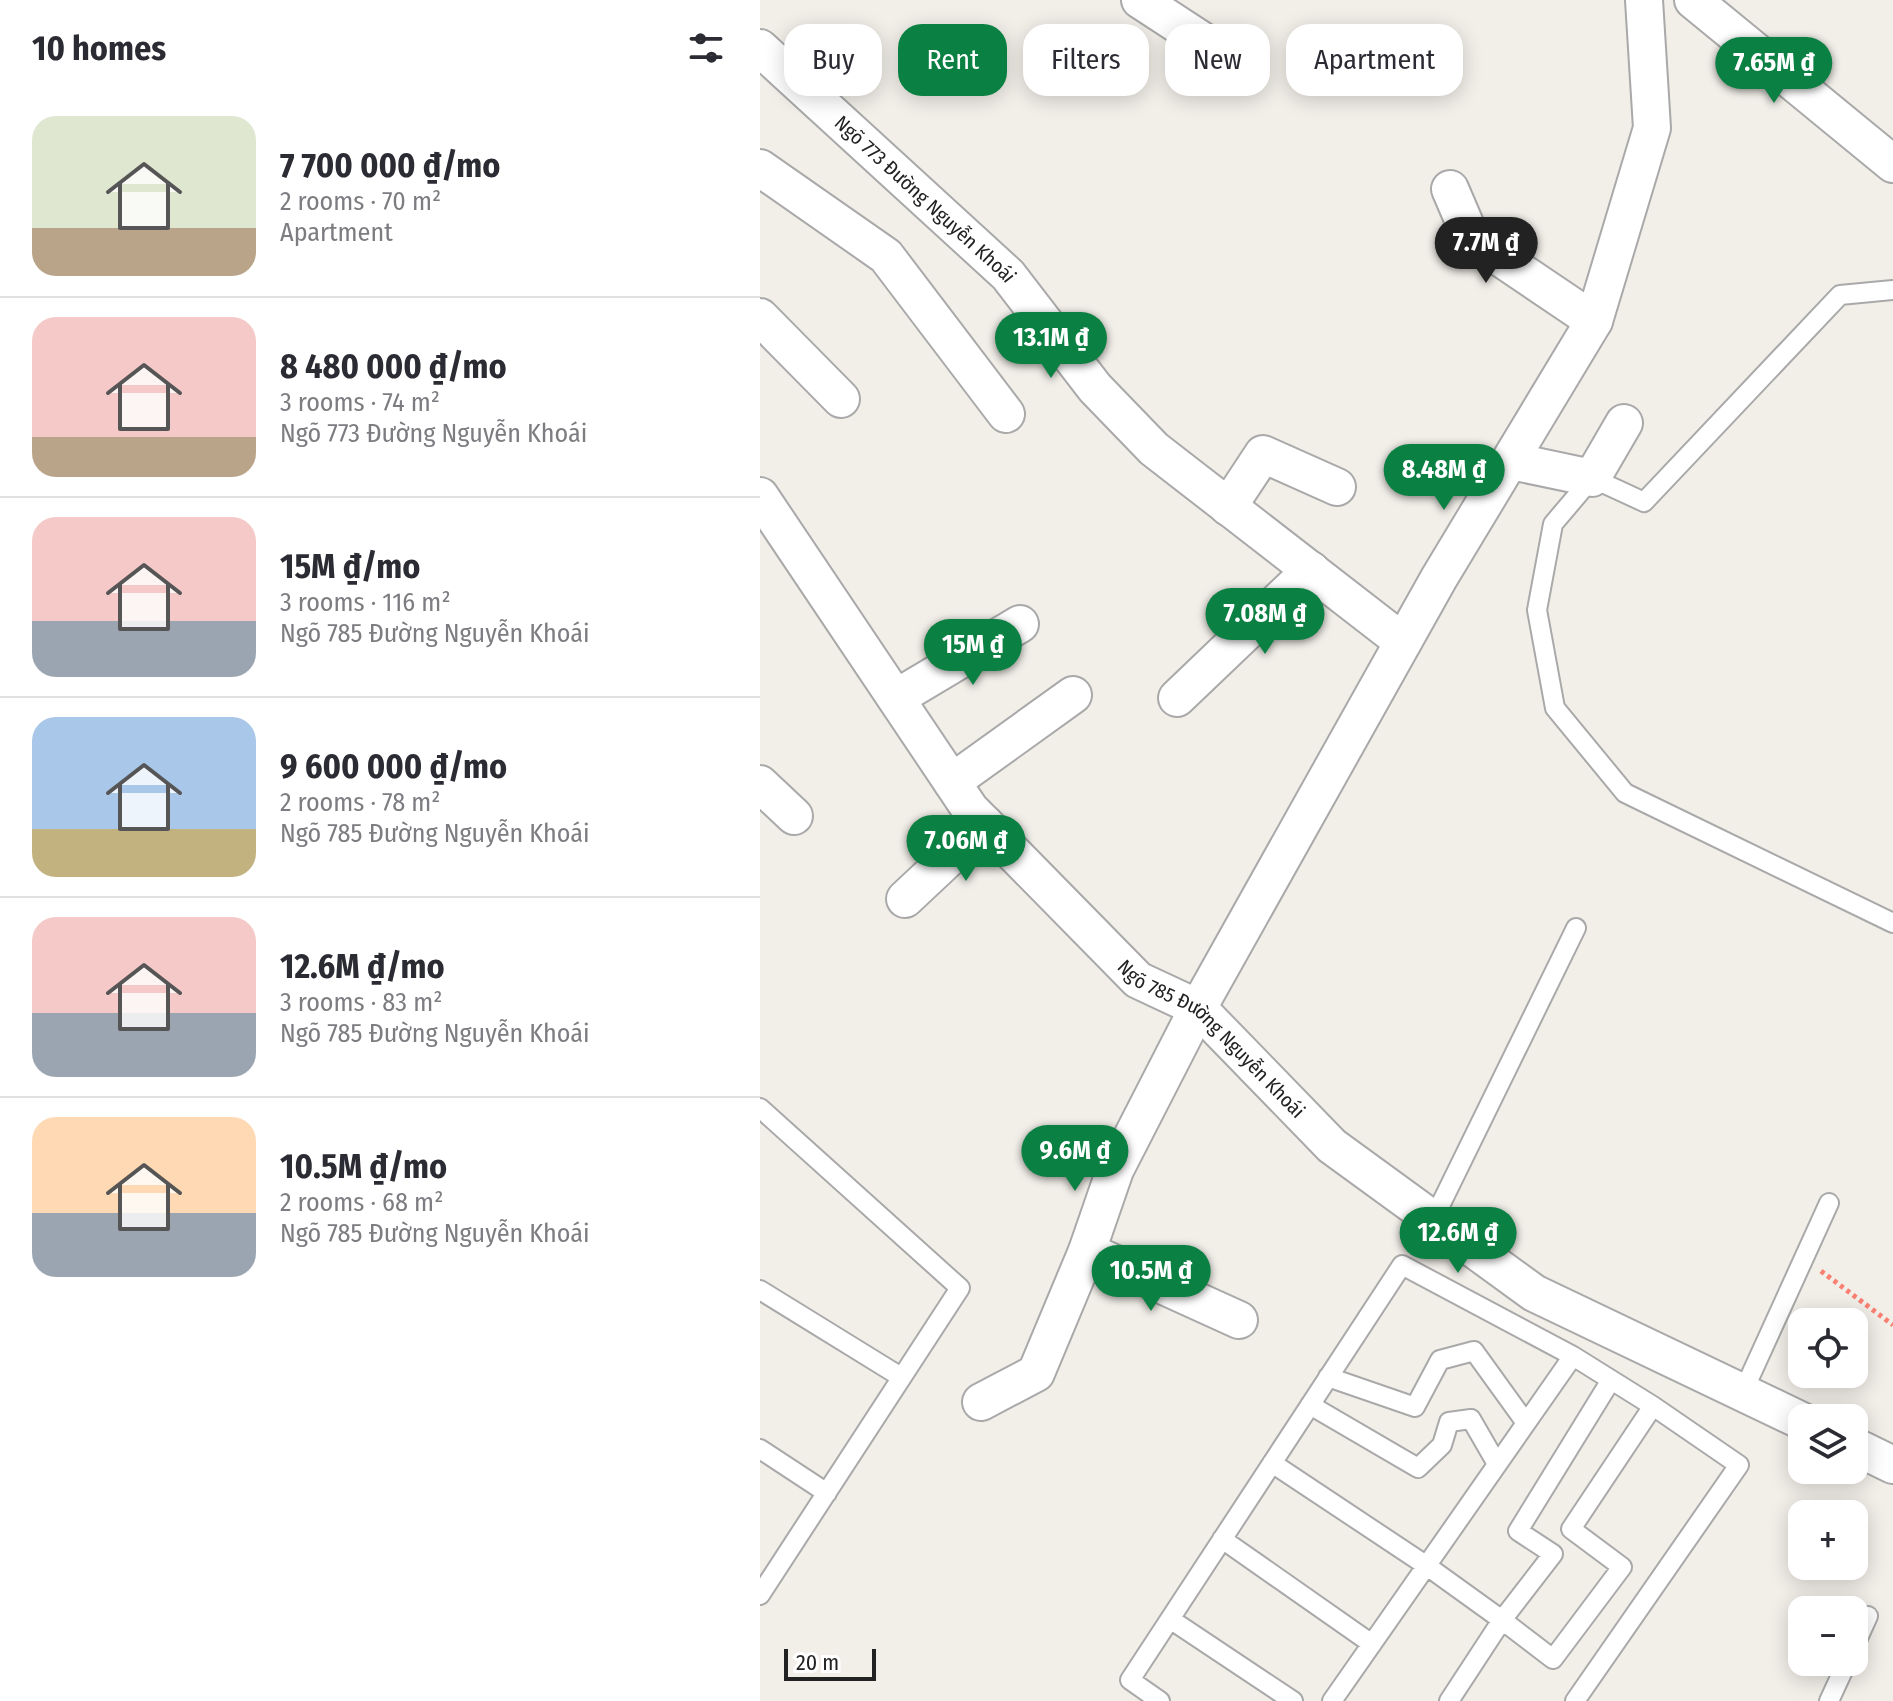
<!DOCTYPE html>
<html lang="en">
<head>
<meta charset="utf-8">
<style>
	:root { --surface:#fff; --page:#f7f7f7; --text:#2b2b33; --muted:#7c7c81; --line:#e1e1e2; --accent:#0b8043 }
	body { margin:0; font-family:"Fira Sans Condensed",sans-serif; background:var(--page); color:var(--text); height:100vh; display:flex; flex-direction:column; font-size:30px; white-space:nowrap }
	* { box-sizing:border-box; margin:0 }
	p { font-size:26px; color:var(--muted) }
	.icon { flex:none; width:44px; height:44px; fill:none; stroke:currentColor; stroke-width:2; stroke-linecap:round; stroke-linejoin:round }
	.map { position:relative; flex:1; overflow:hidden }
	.sheet { display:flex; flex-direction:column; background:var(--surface); width:760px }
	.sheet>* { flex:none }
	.top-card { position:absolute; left:24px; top:24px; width:760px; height:72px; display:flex; gap:16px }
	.tools { position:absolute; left:1028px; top:1308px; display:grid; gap:16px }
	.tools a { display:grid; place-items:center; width:80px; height:80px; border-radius:16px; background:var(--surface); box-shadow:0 4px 20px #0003; font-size:40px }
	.scale { position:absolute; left:24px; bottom:20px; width:92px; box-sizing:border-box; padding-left:8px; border:4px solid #222; border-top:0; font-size:22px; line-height:28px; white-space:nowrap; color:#222; -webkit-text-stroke:6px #fff; paint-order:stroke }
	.price { position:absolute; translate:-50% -68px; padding:0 18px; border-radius:28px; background:var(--accent); color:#fff; font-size:26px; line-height:52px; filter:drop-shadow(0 2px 4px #0008) }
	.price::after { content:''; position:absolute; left:50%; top:48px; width:24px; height:18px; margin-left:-12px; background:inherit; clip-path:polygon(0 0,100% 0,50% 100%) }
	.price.active { background:#222; color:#fff }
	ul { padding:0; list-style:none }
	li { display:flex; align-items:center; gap:24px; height:200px; padding:0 32px }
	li+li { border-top:2px solid var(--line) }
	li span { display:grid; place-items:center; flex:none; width:224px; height:160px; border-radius:24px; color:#555 }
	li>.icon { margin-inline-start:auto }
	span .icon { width:96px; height:96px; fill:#fffc; stroke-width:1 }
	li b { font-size:34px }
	h2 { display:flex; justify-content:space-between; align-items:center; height:96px; padding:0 32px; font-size:34px }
	.pill { padding:0 28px; border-radius:24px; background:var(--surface); box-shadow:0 4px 20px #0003; font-size:28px; line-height:72px }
	.pill.active { background:var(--accent); color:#fff }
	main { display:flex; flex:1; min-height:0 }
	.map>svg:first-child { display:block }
</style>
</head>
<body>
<main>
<section class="sheet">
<h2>10 homes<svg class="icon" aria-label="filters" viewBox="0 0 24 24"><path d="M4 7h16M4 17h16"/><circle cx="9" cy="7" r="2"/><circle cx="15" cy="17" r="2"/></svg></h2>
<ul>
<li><span style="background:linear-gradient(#dfe7d0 70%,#b9a48a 0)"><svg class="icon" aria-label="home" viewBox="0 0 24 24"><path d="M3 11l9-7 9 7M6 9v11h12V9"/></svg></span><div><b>7 700 000 ₫/mo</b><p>2 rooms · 70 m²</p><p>Apartment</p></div></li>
<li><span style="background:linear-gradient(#f6c9c9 75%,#b9a48a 0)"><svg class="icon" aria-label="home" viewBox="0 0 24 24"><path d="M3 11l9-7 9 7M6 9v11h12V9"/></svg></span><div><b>8 480 000 ₫/mo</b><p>3 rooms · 74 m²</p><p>Ngõ 773 Đường Nguyễn Khoái</p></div></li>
<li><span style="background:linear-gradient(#f6c9c9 65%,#9aa5b1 0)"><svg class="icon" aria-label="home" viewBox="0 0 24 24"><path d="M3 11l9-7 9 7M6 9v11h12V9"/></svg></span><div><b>15M ₫/mo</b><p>3 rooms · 116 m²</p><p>Ngõ 785 Đường Nguyễn Khoái</p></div></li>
<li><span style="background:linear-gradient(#a9c7e8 70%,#c2b280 0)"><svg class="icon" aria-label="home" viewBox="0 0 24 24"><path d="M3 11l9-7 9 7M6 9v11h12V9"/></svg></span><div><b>9 600 000 ₫/mo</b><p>2 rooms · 78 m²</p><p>Ngõ 785 Đường Nguyễn Khoái</p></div></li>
<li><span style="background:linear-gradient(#f6c9c9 60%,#9aa5b1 0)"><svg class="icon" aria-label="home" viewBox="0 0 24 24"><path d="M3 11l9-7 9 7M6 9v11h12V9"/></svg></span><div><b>12.6M ₫/mo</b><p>3 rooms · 83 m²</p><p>Ngõ 785 Đường Nguyễn Khoái</p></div></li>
<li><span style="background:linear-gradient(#ffd9b3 60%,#9aa5b1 0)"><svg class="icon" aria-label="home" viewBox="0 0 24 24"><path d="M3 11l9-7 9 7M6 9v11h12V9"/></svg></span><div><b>10.5M ₫/mo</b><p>2 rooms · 68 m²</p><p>Ngõ 785 Đường Nguyễn Khoái</p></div></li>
</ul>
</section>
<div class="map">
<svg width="1133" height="1701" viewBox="0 0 1133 1701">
	<rect width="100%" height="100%" fill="#f2efe9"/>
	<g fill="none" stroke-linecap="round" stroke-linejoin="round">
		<defs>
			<path id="lane" d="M1133 290 1080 295 884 502 832 478 793 524 777 610 795 708 865 793 1133 923
				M0 1108 200 1288 0 1595
				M673 1220 816 928
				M0 1290 141 1377
				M813 1356 893 1406 811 1529 862 1567 793 1659 742 1620 793 1554 758 1531 851 1380
				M568 1377 655 1407 680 1360 714 1351 766 1423
				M983 1392 1069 1203
				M550 1405 658 1468 682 1445 689 1422 711 1419 737 1464
				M0 1449 67 1493
				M512 1463 667 1566 742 1620 689 1701
				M462 1539 612 1644
				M410 1619 533 1701
				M1094 1647 1108 1616
				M400 1701 370 1680 642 1265 813 1356 572 1701
				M815 1701 979 1465 893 1406
				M1069 1701 1087 1662"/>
			<g id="street">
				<path d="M380 0 446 43"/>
				<path d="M933 0 1133 164"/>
				<path id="s1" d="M0 48 248 275 335 388 394 449 643 642"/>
				<path d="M0 168 126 256 246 414"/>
				<path d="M690 189 711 238 834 321"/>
				<path d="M0 317 81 399"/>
				<path d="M751 461 832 478 864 423"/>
				<path id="s2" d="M0 496 210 809 378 980 438 1008 572 1146 774 1293 1042 1421"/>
				<path d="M468 507 503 454 577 487"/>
				<path d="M136 698 260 624"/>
				<path d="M417 698 551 570"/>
				<path d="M192 782 313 695"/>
				<path d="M0 784 34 816"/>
				<path d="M145 899 225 824"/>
				<path d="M327 1251 479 1320"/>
				<path d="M221 1402 276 1373 327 1251 355 1170 438 1008 679 578 834 321 892 128 884 0"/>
				<path d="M1094 1446 1133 1465"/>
			</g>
		</defs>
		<use href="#lane" stroke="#a9a9a9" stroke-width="22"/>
		<use href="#street" stroke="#a9a9a9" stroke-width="40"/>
		<path stroke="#fa8072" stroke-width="5" stroke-dasharray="4 4" stroke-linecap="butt" d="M1061 1271 1133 1325"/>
		<use href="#lane" stroke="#fff" stroke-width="18"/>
		<use href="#street" stroke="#fff" stroke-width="36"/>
	</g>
	<g text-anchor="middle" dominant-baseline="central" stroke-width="6" stroke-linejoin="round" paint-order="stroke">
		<g font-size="20" fill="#222" stroke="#fff">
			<text stroke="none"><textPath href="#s1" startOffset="224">Ngõ 773 Đường Nguyễn Khoái</textPath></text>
			<text stroke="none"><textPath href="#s2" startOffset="712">Ngõ 785 Đường Nguyễn Khoái</textPath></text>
		</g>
	</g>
</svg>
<div class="tools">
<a><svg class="icon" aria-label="locate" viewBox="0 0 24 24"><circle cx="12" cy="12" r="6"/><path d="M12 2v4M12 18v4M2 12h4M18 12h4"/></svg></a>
<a><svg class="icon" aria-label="layers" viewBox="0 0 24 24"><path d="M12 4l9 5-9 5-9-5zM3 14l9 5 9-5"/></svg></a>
<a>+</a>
<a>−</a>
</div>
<div class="scale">20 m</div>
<b class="price" style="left:1014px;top:105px">7.65M ₫</b>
<b class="price active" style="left:726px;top:285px">7.7M ₫</b>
<b class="price" style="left:291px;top:380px">13.1M ₫</b>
<b class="price" style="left:684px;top:512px">8.48M ₫</b>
<b class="price" style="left:505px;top:656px">7.08M ₫</b>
<b class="price" style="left:213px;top:687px">15M ₫</b>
<b class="price" style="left:206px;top:883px">7.06M ₫</b>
<b class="price" style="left:315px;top:1193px">9.6M ₫</b>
<b class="price" style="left:698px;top:1275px">12.6M ₫</b>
<b class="price" style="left:391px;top:1313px">10.5M ₫</b>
<div class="top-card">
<a class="pill">Buy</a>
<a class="pill active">Rent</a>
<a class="pill">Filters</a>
<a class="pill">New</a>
<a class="pill">Apartment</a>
</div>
</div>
</main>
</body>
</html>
